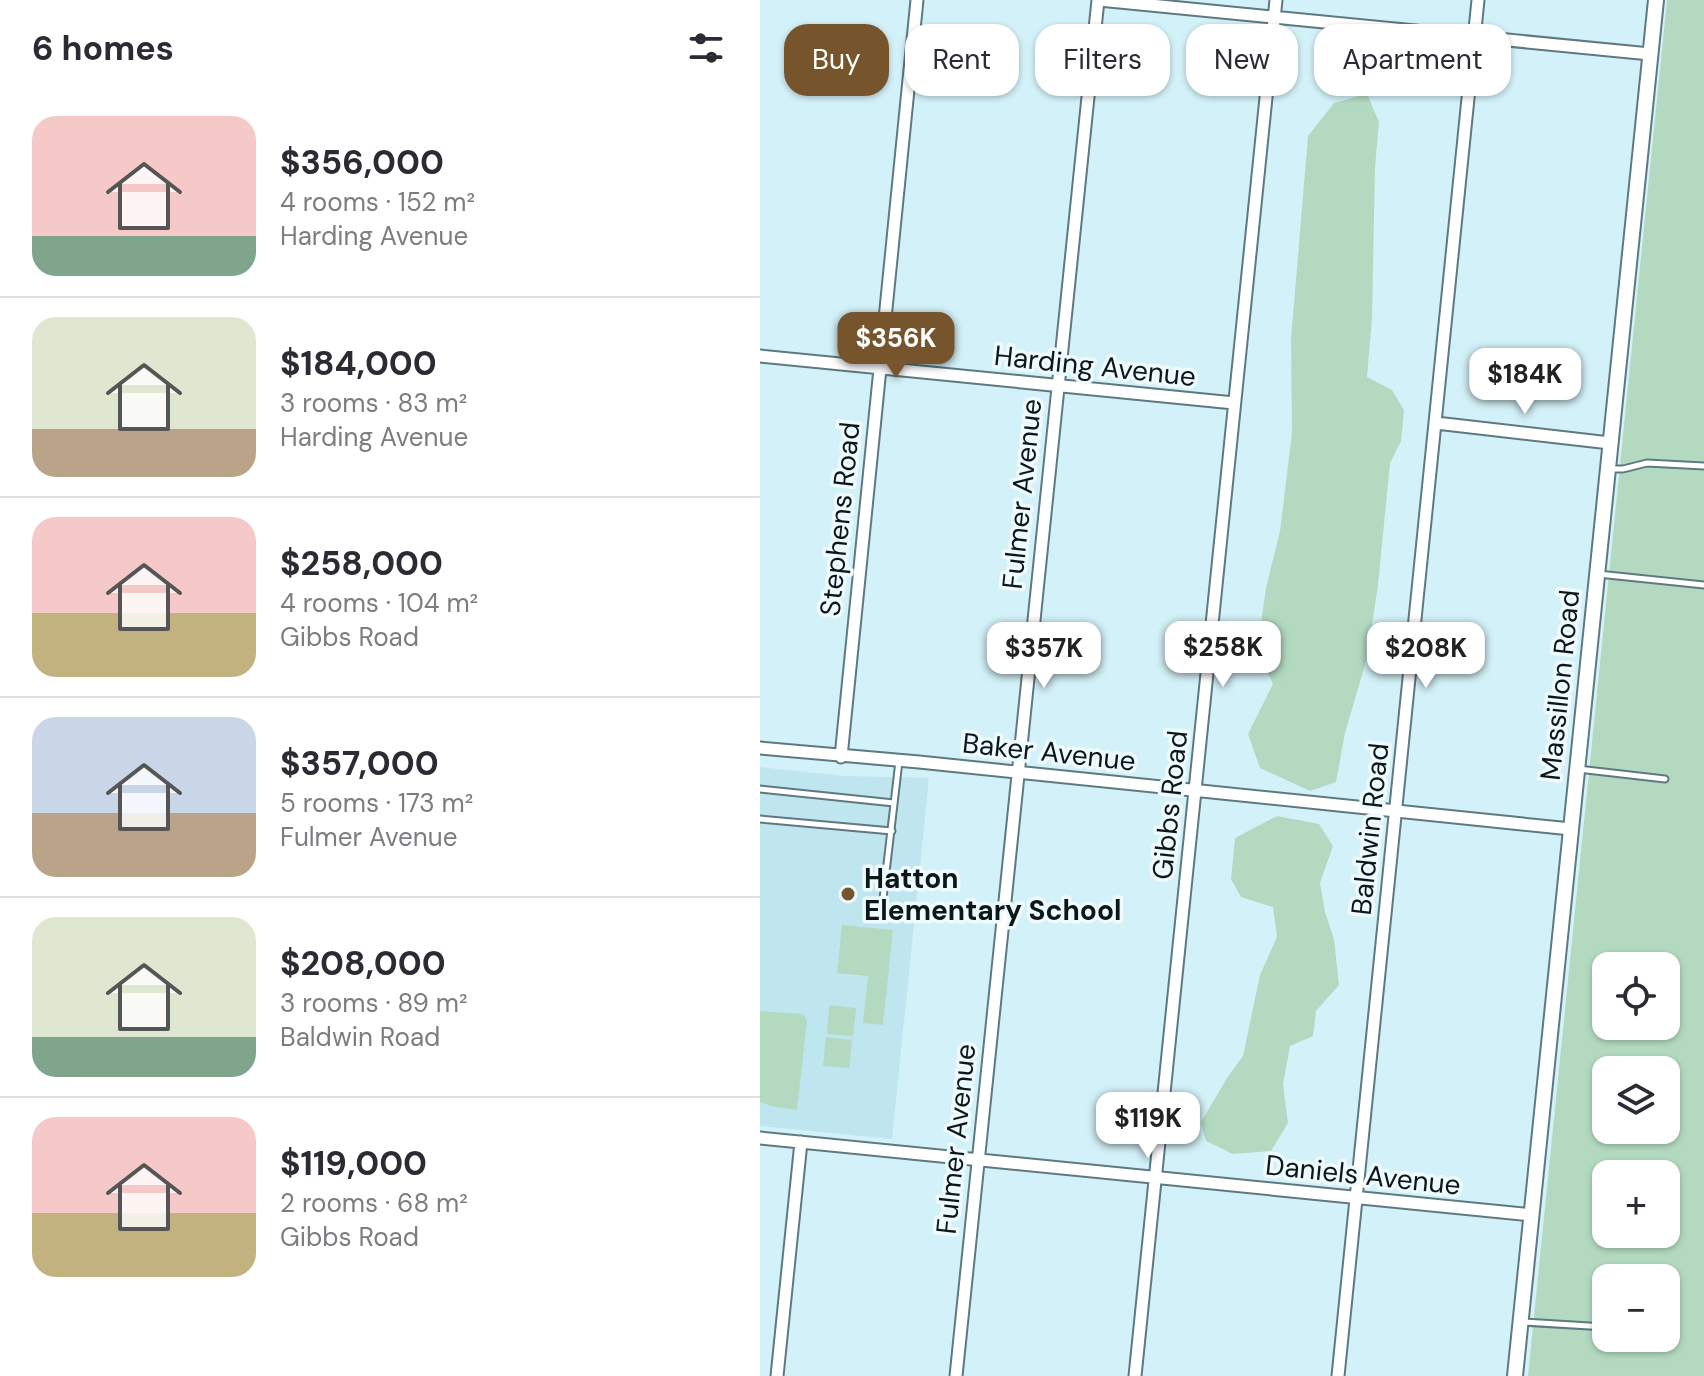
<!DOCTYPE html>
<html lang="en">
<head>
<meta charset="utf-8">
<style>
	:root { --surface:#fff; --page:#f7f7f7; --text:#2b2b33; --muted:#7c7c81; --line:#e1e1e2; --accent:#76552c }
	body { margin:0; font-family:"DM Sans",sans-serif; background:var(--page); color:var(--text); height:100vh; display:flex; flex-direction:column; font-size:30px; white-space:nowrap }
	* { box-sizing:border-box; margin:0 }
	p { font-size:26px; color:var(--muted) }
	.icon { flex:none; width:44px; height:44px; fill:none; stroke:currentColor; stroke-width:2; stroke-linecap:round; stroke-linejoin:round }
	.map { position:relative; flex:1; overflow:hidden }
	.drawer { display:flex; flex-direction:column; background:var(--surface); width:760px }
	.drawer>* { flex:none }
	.banner { position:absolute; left:24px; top:24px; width:760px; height:72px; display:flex; gap:16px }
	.tools { position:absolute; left:832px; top:952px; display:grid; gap:16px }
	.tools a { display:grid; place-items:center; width:88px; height:88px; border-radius:16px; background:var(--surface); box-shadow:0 2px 6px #0004; font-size:40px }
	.price { position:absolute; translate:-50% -68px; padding:0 18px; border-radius:16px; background:#fff; color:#222; font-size:26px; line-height:52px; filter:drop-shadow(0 2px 4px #0008) }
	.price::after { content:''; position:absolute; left:50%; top:48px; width:24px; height:18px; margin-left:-12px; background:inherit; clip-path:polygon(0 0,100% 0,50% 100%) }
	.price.active { background:var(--accent); color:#fff }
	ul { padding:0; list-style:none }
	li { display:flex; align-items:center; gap:24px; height:200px; padding:0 32px }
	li+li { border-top:2px solid var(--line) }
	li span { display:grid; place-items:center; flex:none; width:224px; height:160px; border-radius:24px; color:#555 }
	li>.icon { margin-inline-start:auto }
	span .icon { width:96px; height:96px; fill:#fffc; stroke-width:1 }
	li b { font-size:34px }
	h2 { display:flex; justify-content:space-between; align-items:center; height:96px; padding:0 32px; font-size:34px }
	.pill { padding:0 28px; border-radius:24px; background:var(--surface); box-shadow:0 2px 6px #0004; font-size:28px; line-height:72px }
	.pill.active { background:var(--accent); color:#fff }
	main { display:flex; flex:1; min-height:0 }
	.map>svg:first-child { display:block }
</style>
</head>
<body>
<main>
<section class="drawer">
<h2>6 homes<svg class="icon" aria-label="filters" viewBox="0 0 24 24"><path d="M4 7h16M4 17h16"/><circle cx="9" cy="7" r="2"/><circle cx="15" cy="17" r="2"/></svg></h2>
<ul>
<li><span style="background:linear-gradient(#f6c9c9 75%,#7fa58c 0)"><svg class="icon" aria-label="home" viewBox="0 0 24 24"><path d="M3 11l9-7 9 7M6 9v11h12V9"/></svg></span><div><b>$356,000</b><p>4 rooms · 152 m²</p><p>Harding Avenue</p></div></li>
<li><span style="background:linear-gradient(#dfe7d0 70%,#b9a48a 0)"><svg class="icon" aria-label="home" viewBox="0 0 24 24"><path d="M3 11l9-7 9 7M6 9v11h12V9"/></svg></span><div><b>$184,000</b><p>3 rooms · 83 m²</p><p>Harding Avenue</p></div></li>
<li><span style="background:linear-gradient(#f6c9c9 60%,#c2b280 0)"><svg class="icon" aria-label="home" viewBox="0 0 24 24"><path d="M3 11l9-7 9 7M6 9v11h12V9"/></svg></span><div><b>$258,000</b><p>4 rooms · 104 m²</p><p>Gibbs Road</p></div></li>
<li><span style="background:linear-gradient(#c9d6e8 60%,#b9a48a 0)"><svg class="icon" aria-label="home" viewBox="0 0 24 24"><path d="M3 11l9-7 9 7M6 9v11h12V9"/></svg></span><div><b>$357,000</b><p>5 rooms · 173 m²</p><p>Fulmer Avenue</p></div></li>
<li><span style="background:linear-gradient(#dfe7d0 75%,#7fa58c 0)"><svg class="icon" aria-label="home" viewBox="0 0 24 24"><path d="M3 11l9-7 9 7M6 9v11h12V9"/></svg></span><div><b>$208,000</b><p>3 rooms · 89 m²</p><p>Baldwin Road</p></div></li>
<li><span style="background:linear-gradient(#f6c9c9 60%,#c2b280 0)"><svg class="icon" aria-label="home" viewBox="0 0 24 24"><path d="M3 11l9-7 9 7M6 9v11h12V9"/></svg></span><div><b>$119,000</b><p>2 rooms · 68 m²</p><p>Gibbs Road</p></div></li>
</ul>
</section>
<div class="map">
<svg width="944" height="1376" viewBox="0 0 944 1376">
	<rect width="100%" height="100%" fill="#d3f1f8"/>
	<path fill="#bfe6ef" d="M0 767 85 776 169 778 132 1139 0 1126Z"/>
	<path fill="#b3dac1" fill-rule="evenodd" d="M907 0H944V1376H768ZM846 966H906V1026H846ZM846 1070H906V1130H846ZM846 1174H906V1234H846ZM846 1278H906V1338H846Z
		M607 94 619 122 615 167 612 318 607 377 632 390 644 410 641 441 630 463 618 585 607 658 585 733 576 782 550 791 500 768 488 734 513 684 497 651 506 588 520 531 532 433 531 339 548 136 574 103Z
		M517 816 559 824 573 846 560 883 565 912 574 939 579 985 556 1011 553 1036 530 1046 523 1084 528 1123 511 1151 473 1154 446 1141 441 1122 467 1078 483 1056 500 975 517 937 513 907 481 897 471 879 475 838Z
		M82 925 133 930 123 1025 103 1023 108 976 77 973Z
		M69 1005 96 1008 93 1036 67 1034Z
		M0 1011 43 1014 47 1021 37 1110 11 1106 0 1102Z
		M66 1037 92 1040 89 1068 63 1066Z"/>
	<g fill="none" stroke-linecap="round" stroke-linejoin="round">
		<defs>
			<path id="lane" d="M850 469H863L887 463 944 466
				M838 574 944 585
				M818 769 905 779
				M0 789 134 803
				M0 819 132 831
				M122 907 139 761
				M762 1322 846 1327"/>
			<path id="street" d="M339 0 890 54
				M0 356 474 403
				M676 423 850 443
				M0 748 159 762 811 829
				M81 757 157 0
				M0 1138 772 1215
				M17 1376 41 1142
				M196 1376 338 0
				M375 1376 516 0
				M578 1376 718 0"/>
			<path id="secondary" d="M755 1376 896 0"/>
		</defs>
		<use href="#lane" stroke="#5e7980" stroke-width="9"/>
		<use href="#street" stroke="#5e7980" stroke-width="15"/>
		<use href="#secondary" stroke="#5e7980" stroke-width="18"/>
		<use href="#lane" stroke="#fff" stroke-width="5"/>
		<use href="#street" stroke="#fff" stroke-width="11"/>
		<use href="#secondary" stroke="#fff" stroke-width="14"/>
	</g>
	<circle fill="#76552c" stroke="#eefafd" stroke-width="3" cx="88" cy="894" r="8"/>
	<g text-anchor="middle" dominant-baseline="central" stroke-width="7" stroke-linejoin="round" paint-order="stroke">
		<g font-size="28" fill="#0c1719" stroke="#eefafd">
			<text transform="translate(335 366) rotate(6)">Harding Avenue</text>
			<text transform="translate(262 494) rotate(-84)">Fulmer Avenue</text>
			<text transform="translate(80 519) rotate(-84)">Stephens Road</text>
			<text transform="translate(800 685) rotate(-84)">Massillon Road</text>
			<text transform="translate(289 752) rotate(6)">Baker Avenue</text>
			<text transform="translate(410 805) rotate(-84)">Gibbs Road</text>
			<text transform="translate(610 829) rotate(-84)">Baldwin Road</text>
			<text transform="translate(196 1139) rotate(-84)">Fulmer Avenue</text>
			<text transform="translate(603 1175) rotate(6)">Daniels Avenue</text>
		</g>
		<g font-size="28" font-weight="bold" fill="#0c1719" stroke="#eefafd" text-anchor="start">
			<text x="104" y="878">Hatton<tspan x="104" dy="32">Elementary School</tspan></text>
		</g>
	</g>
</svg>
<div class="tools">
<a><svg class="icon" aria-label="locate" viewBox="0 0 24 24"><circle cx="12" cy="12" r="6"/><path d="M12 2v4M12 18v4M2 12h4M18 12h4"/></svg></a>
<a><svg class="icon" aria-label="layers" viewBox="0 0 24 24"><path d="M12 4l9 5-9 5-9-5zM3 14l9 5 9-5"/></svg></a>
<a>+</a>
<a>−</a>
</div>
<b class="price active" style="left:136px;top:380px">$356K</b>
<b class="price" style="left:765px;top:416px">$184K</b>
<b class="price" style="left:463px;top:689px">$258K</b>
<b class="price" style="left:284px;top:690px">$357K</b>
<b class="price" style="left:666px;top:690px">$208K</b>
<b class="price" style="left:388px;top:1160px">$119K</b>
<div class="banner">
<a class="pill active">Buy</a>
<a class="pill">Rent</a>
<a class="pill">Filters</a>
<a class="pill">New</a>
<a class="pill">Apartment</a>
</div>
</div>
</main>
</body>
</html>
